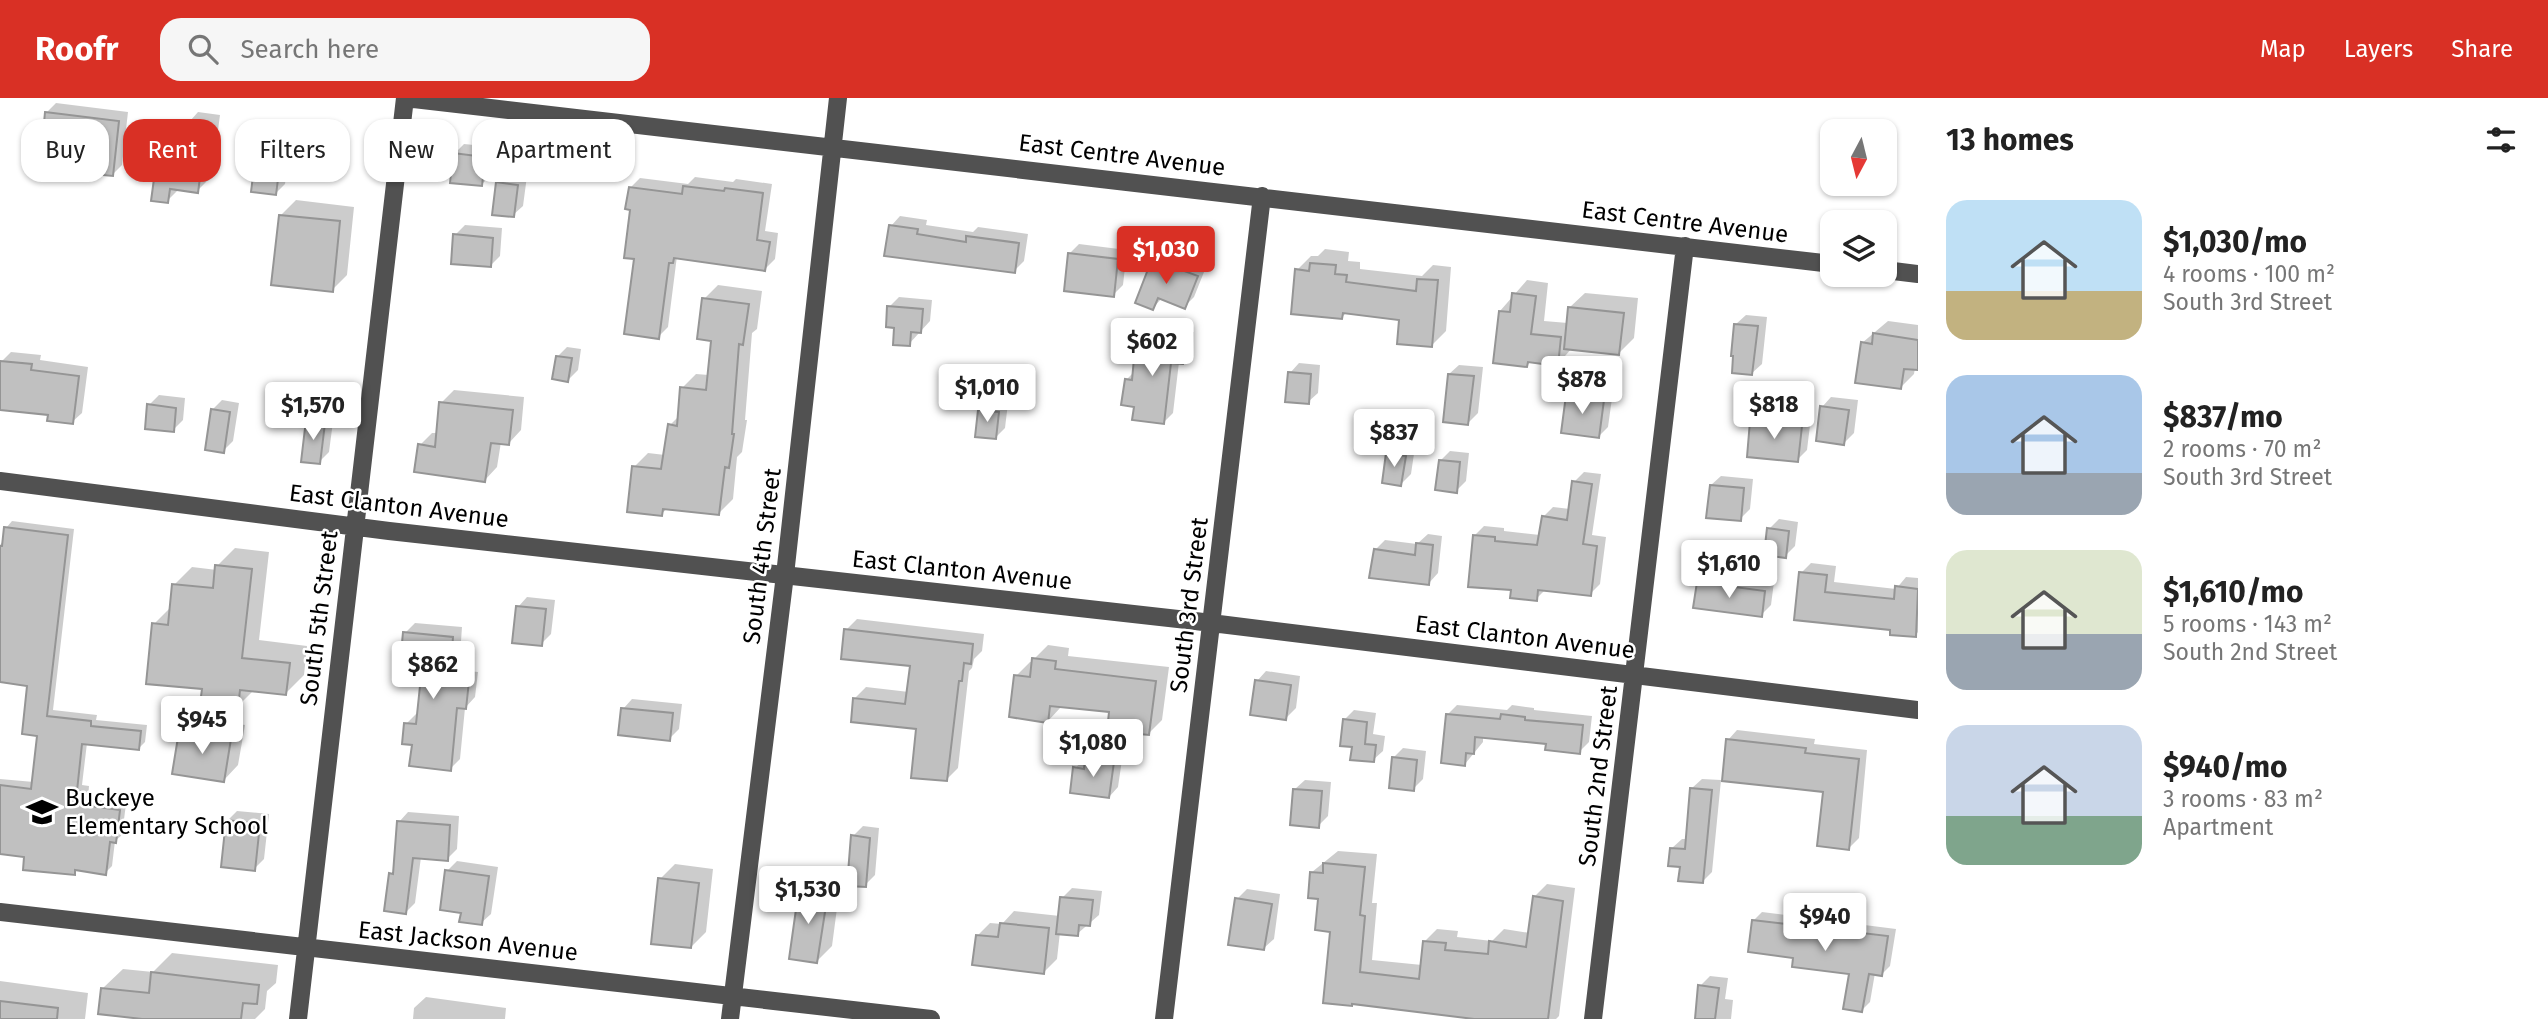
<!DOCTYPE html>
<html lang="en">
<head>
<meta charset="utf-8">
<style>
	:root { --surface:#fff; --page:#f6f6f6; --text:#222; --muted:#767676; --accent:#d93025 }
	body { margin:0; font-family:"Fira Sans",sans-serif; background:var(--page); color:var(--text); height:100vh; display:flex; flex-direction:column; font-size:26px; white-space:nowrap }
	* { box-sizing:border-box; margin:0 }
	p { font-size:23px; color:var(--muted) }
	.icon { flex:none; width:38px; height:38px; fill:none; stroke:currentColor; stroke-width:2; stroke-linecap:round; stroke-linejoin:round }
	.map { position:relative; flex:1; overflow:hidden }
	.panel { display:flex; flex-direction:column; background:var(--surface); width:630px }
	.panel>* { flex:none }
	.top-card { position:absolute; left:21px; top:21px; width:665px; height:63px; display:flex; gap:14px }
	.needle { width:46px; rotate:187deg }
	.tools { position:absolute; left:1820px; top:21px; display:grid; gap:14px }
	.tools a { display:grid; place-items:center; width:77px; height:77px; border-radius:14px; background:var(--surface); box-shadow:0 2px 5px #0004; font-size:35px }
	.price { position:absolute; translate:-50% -60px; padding:0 16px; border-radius:7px; background:#fff; color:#222; font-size:23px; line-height:46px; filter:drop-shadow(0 2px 4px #0008) }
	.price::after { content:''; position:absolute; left:50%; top:42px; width:21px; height:16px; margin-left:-10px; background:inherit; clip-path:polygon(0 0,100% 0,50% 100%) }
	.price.active { background:var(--accent); color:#fff }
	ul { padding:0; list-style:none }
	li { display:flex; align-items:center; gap:21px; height:175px; padding:0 28px }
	li span { display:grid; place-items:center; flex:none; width:196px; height:140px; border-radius:21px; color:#555 }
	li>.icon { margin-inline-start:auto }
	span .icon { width:84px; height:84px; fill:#fffc; stroke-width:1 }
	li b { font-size:30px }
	h2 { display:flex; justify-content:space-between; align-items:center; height:84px; padding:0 28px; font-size:30px }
	.pill { padding:0 24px; border-radius:21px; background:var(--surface); box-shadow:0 2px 5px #0004; font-size:24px; line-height:63px }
	.pill.active { background:var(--accent); color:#fff }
	header { display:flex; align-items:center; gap:42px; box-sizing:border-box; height:98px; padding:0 35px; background:var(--accent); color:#fff }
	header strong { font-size:33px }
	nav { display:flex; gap:38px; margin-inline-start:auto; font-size:24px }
	.search { width:490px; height:63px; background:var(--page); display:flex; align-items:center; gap:18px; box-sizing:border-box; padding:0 24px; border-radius:21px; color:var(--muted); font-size:26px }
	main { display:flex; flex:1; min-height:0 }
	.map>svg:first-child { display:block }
</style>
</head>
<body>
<header>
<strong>Roofr</strong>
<div class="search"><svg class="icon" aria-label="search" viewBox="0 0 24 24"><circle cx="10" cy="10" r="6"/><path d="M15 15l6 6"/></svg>Search here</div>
<nav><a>Map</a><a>Layers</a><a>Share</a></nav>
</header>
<main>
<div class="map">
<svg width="1918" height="921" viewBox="0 0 1918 921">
	<rect width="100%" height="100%" fill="#fff"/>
	<path fill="#0003" d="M56 5 128 14 122 67 112 77 29 35 38 25 45 26 46 15Z
		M198 14 220 17 212 78 197 93 180 90 167 103 161 45 176 30 183 31Z
		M267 45 290 47 285 86 275 96 257 55Z
		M464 46 494 49 491 77 481 87 454 56Z
		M508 75 527 78 523 108 513 117 498 85Z
		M695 79 733 84 736 81 772 86 765 133 778 135 775 161 765 171 677 158 668 229 658 239 636 160 630 90 640 80 688 86Z
		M296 102 354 109 347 177 332 192 281 117Z
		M900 118 927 122 926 127 973 134 978 129 1028 136 1024 163 1014 173 891 128Z
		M465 127 502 130 500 158 490 168 455 137Z
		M1079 146 1127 152 1123 187 1113 197 1069 156Z
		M1325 151 1349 154 1348 163 1360 164V171L1422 178 1433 167 1451 169 1446 233 1432 247 1401 220 1348 213 1342 219 1297 172 1311 158H1318Z
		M1163 152 1206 169 1194 199 1184 209 1162 200 1153 210 1154 162Z
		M1527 182 1548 185 1544 223 1568 225 1570 209 1585 195 1638 200 1634 240 1619 255 1572 250 1558 266 1531 263 1527 267 1500 213Z
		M718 187 762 193 757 231 752 235 745 322H747L742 354 737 359 733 401 719 415 668 410 661 416 634 369 648 355 665 357 670 327 679 318 682 290 696 276 709 277 712 241 704 201Z
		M899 199 932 202 930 223 909 246 896 228 889 209Z
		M1746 217 1767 219 1762 266 1752 275 1736 226Z
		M1888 223 1918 227V271L1915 270 1914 276 1901 289 1862 245Z
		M1148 229 1194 234 1193 254 1183 264H1179L1173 315 1163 325 1136 307 1126 282 1135 273 1138 239Z
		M567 249 581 251 578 272 568 282 557 259Z
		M11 254 41 257 40 262 88 269 82 315 72 324 50 316 0 310 1 264Z
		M1299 265 1320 267 1318 295 1308 304 1290 275Z
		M1459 267 1483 269 1478 315 1468 325 1449 276Z
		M1577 288 1613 293 1608 329 1599 338 1568 297Z
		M454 292 524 299 521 332 509 345 501 344 497 369 485 382 420 347 432 335H438L441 305Z
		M159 297 185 300 183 322 173 332 149 307Z
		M1831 299 1858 302 1854 335 1844 345 1822 309Z
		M222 302 239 305 233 343 223 353 212 312Z
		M989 303 1008 305 1005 330 995 340 979 312Z
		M318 313 334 316 329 354 319 364 308 323Z
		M1762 314 1811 319 1807 352 1797 362 1752 323Z
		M1398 346 1415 349 1411 376 1401 386 1388 356Z
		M1450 353 1469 355 1466 383 1456 393 1440 363Z
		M1584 374 1601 376 1592 437 1606 439 1600 486 1590 496 1546 491 1536 501 1513 491 1474 438 1484 428 1504 430V433L1540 437 1543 419 1553 409 1570 411 1574 384Z
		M1721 378 1753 381 1750 411 1740 421 1711 387Z
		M1779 421 1798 424 1795 448 1785 458 1769 431Z
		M12 423 74 431 53 612 97 617 96 622 147 627 145 644 139 650 87 645 82 687 89 688 88 701 126 706 122 737 115 743 112 768 105 775 78 771 74 775 26 757 0 754V681L34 684 39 636 29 586 0 583V447L4 442 6 430Z
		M1428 436 1442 438 1438 475 1429 485 1375 452 1385 442 1417 446Z
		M235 450 269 454 259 542 307 548 304 577 286 595 254 592 237 609 204 590 154 526 172 508 174 487 192 469 217 472V468Z
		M1811 465 1836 468 1834 484 1896 491 1906 479 1918 480V534L1915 538 1892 530 1796 520 1801 475Z
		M1708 475 1774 484 1771 507 1761 517 1698 485Z
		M527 499 555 502 551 536 541 546 518 509Z
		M857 521 984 536 982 553 974 561 972 570 969 573 958 670 947 681 918 630 855 600 866 589 909 594 912 566 846 532Z
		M415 525 462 529 459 572 478 574 475 599 465 610 460 661 450 671 413 645 406 626 416 616H419L424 568 405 535Z
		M1048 547 1069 550 1068 558 1169 569 1162 622 1148 636 1111 612 1061 609 1048 623 1016 578 1030 564H1034V561Z
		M1266 573 1300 578 1296 610 1286 620 1257 583Z
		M632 601 682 606 679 631 669 641 623 611Z
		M1457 607 1507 612 1512 607 1534 610V612L1592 618 1589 644 1579 654 1548 644 1483 638V644L1465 666 1447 617Z
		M1354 612 1376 615 1373 636 1385 638 1383 653 1373 662 1344 622Z
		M195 619 245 627 238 667 224 682 180 634Z
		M1737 632 1815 641 1814 646 1867 652 1859 740 1849 750 1825 692 1728 642Z
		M1403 650 1426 653 1423 681 1413 691 1393 660Z
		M1097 651 1123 655 1118 689 1109 699 1075 670Z
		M1702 681 1721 682 1712 774 1702 784 1681 768 1672 750 1682 741H1687L1692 690Z
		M1305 682 1331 684 1328 718 1318 728 1295 691Z
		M237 713 269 716 264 761 254 771 227 723Z
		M408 714 459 718 457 751 447 761 421 759 415 805 405 815 391 776 395 772 399 724Z
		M863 728 879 730 875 777 865 787 853 738Z
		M1338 753 1377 756 1372 805H1377L1372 862 1422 867 1425 843 1437 831 1458 833 1457 839 1492 843 1504 831 1530 835 1534 799 1547 786 1575 790 1559 918 1556 921H1481L1416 912 1325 904 1332 832 1312 774Z
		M457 763 498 769 491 816 481 825 463 813 447 773Z
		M675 766 713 771 706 834 691 849 660 781Z
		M815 776 841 780 832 848 817 863 800 791Z
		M1072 790 1102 793 1099 817 1077 836 1060 834 1057 861 1044 874 977 838 990 825 1002 826 1014 813 1060 818 1062 800Z
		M1247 791 1280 796 1274 841 1264 850 1237 801Z
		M1762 814 1896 831 1890 868 1882 876 1875 875 1870 904 1862 912 1851 874 1795 859 1754 822Z
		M172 855 278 867 276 885 267 893 265 911 255 921H158L103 890 123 871 153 874Z
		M1710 878 1728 880 1725 901 1733 902 1731 921H1696L1700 888Z
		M0 883 88 895 85 921H0Z
		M426 899 506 910 505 921H413L414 910Z"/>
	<path fill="#c0c0c0" stroke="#959595" stroke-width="2" d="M45 14 119 23 113 78 24 70 27 34 43 36Z
		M182 28 206 32 198 95 170 91 168 105 151 103 159 44 179 47Z
		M256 54 281 57 276 97 251 94Z
		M453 55 485 59 482 88 450 85Z
		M496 84 518 87 514 119 492 117Z
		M683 88 724 93 725 90 763 95 757 142 770 144 765 173 674 160 673 165H669L659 241 624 236 634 161 624 160 630 112 625 111 629 89 682 96Z
		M279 117 340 123 333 194 271 187Z
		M889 127 918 131 917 136 966 144V138L1019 145 1015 175 884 158Z
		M453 136 493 140 491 169 451 166Z
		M1068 155 1118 161 1114 199 1064 193Z
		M1152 161 1198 178 1185 211 1158 200 1153 212 1135 205Z
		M1310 165 1336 167 1335 176 1347 177 1346 184 1416 193 1417 181 1438 182 1432 249 1397 246 1399 222 1343 215 1342 221 1291 216 1295 171 1309 173Z
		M1512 195 1536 198 1531 236 1561 239 1558 268 1528 264 1527 269 1493 265 1499 213 1510 214Z
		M702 200 749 206 743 247 739 246 732 336H734L729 370 725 369 719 417 663 411 662 418 627 414 632 368 661 371 668 326 677 328 680 289 706 292 711 243 697 241Z
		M887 208 923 211 921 235 911 234 910 248 893 247 894 230 886 229Z
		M1568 209 1624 215 1619 257 1564 251Z
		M1734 226 1758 228 1752 277 1732 275 1733 258H1731Z
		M1873 235 1918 242V272L1904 271 1901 291 1855 285 1861 244 1872 246Z
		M1136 238 1186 244 1183 266 1171 265 1164 326 1132 322 1134 309 1121 307 1125 281 1132 282Z
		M556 258 572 260 568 284 552 281Z
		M0 263 32 266 31 272 79 278 73 326 47 323 48 317 0 312Z
		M1288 274 1311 276 1309 306 1285 304Z
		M1448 276 1474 278 1468 327 1443 324Z
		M1566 297 1604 302 1599 340 1561 335Z
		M439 304 513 312 509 347 491 345 485 384 414 374 418 346 435 349Z
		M147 306 176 310 174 334 145 331Z
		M1820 308 1849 312 1844 347 1816 343Z
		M211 311 230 314 224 355 205 352Z
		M978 312 999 314 996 341 975 339Z
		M306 322 325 325 320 366 301 364Z
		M1750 323 1802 328 1798 364 1747 359Z
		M1386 355 1406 358 1401 388 1382 385Z
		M1439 362 1460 364 1457 395 1435 392Z
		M1572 383 1592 386 1583 446 1597 448 1591 498 1538 492 1537 503 1510 500 1511 492 1468 489 1473 437 1495 439V443L1537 447 1542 418 1567 422Z
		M1710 387 1744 390 1741 423 1706 420Z
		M4 429 68 437 47 618 91 623V628L141 633 139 652 82 646 77 693 83 694 82 707 120 712 116 745 110 744 106 777 75 772V777L23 772 24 759 0 756V687L31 691 37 638 22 636 27 588 0 584V448H2Z
		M1767 430 1789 433 1786 460 1764 457Z
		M1416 445 1433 447 1429 487 1369 480 1374 451 1415 457Z
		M215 467 252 471 242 560 290 565 286 597 240 592 238 610 200 606 202 591 146 586 152 525 168 527 172 486 213 490Z
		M1799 474 1827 477 1825 494 1894 501 1895 488 1918 491 1916 539 1890 537V532L1794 522Z
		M1697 484 1765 493 1762 519 1693 510Z
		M516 508 546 511 542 548 512 545Z
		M844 531 973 546 971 566 964 565 962 583H959L947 683 911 680 916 631 851 624 853 600 905 606 910 568 841 561Z
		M403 534 453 539 450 581 469 583 466 611 457 610 451 673 409 668 412 647 402 646 404 625 416 626 422 569 400 567Z
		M1032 560 1056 563 1055 571 1156 583 1149 637 1107 633 1109 614 1050 608 1048 625 1009 619 1014 577 1030 579Z
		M1255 582 1291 587 1286 622 1250 617Z
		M621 610 673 615 670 643 618 637Z
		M1446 616 1500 621 1501 616 1525 619V622L1583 627 1580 656 1545 652 1546 646 1475 639 1474 656 1466 655 1465 668 1441 665Z
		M1343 621 1367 624 1365 646 1376 647 1374 664 1350 662 1352 649 1340 648Z
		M179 633 231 641 224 684 172 676Z
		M1726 641 1806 650 1805 655 1859 661 1849 752 1817 748 1823 694 1722 683Z
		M1392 659 1417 662 1414 693 1389 690Z
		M1085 660 1114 664 1109 700 1070 695 1073 669 1084 671Z
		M1690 690 1712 692 1703 785 1678 783 1680 769 1668 768 1670 750 1685 751Z
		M1293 691 1322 693 1319 730 1290 727Z
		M226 722 260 726 255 773 221 769Z
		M397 723 450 727 448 763 413 760 406 816 384 813 389 775 393 776Z
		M851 737 870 740 866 789 847 788Z
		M1323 765 1365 769 1360 817 1365 818 1360 874 1419 881 1423 843 1446 845 1445 852 1488 856 1489 843 1526 849 1533 798 1563 803 1548 921H1474L1352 906V908L1323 905 1330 834 1315 832 1318 801 1308 800 1310 774 1323 775Z
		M445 772 489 778 482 827 459 824 461 815 440 812Z
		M658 780 699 785 691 850 651 846Z
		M799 790 828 795 817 865 789 861Z
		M1060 799 1093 802 1090 828 1079 827 1078 838 1056 836Z
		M1235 800 1272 806 1264 852 1228 847Z
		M1752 822 1888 838 1882 878 1869 876 1862 914 1843 911 1849 876 1792 869 1793 860 1748 854Z
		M1000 825 1049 830 1044 876 972 867 976 837 998 839Z
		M151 874 259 887 257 906 243 905 241 921H142L98 916 101 890 149 895Z
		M1698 887 1719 890 1715 921H1695Z
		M0 903 58 910 57 921H0Z"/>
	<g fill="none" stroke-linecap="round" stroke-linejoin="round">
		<path stroke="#515151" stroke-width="18" d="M405 0 1832 166
			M1885 172 1918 176
			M0 383 389 433 1187 522 1918 612
			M0 814 931 921
			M298 921 405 0
			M730 921 785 477 838 0
			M1164 921 1262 98
			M1593 921 1685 148"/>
	</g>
	<defs>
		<symbol id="school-bare" viewBox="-9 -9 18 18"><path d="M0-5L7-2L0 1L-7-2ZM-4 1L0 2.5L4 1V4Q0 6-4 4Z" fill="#000" stroke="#fff" stroke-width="2.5" paint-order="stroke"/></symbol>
	</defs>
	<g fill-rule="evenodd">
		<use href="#school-bare" x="20" y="692" width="44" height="44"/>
	</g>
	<g text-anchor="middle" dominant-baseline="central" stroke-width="5" stroke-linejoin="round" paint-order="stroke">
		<g font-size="24" fill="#000" stroke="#fff">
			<text transform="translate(1122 57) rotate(7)">East Centre Avenue</text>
			<text transform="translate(1685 124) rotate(7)">East Centre Avenue</text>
			<text transform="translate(399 408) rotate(7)">East Clanton Avenue</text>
			<text transform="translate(762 458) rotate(-83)">South 4th Street</text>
			<text transform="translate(962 472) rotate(6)">East Clanton Avenue</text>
			<text transform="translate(1189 507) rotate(-83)">South 3rd Street</text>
			<text transform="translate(319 520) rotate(-83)">South 5th Street</text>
			<text transform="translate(1525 539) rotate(7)">East Clanton Avenue</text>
			<text transform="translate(1598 678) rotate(-83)">South 2nd Street</text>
			<text transform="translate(468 843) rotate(6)">East Jackson Avenue</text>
		</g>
		<g font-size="24" fill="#000" stroke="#fff" text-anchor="start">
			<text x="65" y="700">Buckeye<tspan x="65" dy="28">Elementary School</tspan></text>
		</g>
	</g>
</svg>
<div class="tools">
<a><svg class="needle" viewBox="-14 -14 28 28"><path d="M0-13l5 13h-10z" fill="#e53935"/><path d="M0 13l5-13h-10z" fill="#767676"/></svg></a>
<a><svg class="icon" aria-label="layers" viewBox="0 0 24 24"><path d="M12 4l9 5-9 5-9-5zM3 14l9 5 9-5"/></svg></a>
</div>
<b class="price active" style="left:1166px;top:188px">$1,030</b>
<b class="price" style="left:1152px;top:280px">$602</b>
<b class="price" style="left:1582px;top:318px">$878</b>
<b class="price" style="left:987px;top:326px">$1,010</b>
<b class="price" style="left:1774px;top:343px">$818</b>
<b class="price" style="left:313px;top:344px">$1,570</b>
<b class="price" style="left:1394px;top:371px">$837</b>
<b class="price" style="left:1729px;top:502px">$1,610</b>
<b class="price" style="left:433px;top:603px">$862</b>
<b class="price" style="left:202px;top:658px">$945</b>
<b class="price" style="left:1093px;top:681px">$1,080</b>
<b class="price" style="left:808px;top:828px">$1,530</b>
<b class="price" style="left:1825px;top:855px">$940</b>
<div class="top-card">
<a class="pill">Buy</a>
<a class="pill active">Rent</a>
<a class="pill">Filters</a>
<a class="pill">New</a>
<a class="pill">Apartment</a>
</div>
</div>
<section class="panel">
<h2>13 homes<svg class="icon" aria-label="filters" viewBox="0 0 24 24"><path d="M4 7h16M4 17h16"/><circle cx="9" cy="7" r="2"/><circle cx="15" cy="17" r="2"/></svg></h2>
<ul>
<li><span style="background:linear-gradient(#bfe0f5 65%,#c2b280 0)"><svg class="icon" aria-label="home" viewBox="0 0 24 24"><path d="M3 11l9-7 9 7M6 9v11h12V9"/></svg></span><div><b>$1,030/mo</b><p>4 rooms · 100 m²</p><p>South 3rd Street</p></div></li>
<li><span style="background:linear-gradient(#a9c7e8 70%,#9aa5b1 0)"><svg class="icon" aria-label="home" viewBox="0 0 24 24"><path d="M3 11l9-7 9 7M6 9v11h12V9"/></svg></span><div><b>$837/mo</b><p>2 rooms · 70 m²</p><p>South 3rd Street</p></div></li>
<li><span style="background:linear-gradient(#dfe7d0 60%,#9aa5b1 0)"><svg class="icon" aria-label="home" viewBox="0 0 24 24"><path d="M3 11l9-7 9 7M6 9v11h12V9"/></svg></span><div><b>$1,610/mo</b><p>5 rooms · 143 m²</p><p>South 2nd Street</p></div></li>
<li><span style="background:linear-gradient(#c9d6e8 65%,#7fa58c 0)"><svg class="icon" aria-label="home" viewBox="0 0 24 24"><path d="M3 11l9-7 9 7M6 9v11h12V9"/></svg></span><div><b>$940/mo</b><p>3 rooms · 83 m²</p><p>Apartment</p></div></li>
</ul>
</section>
</main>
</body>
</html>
